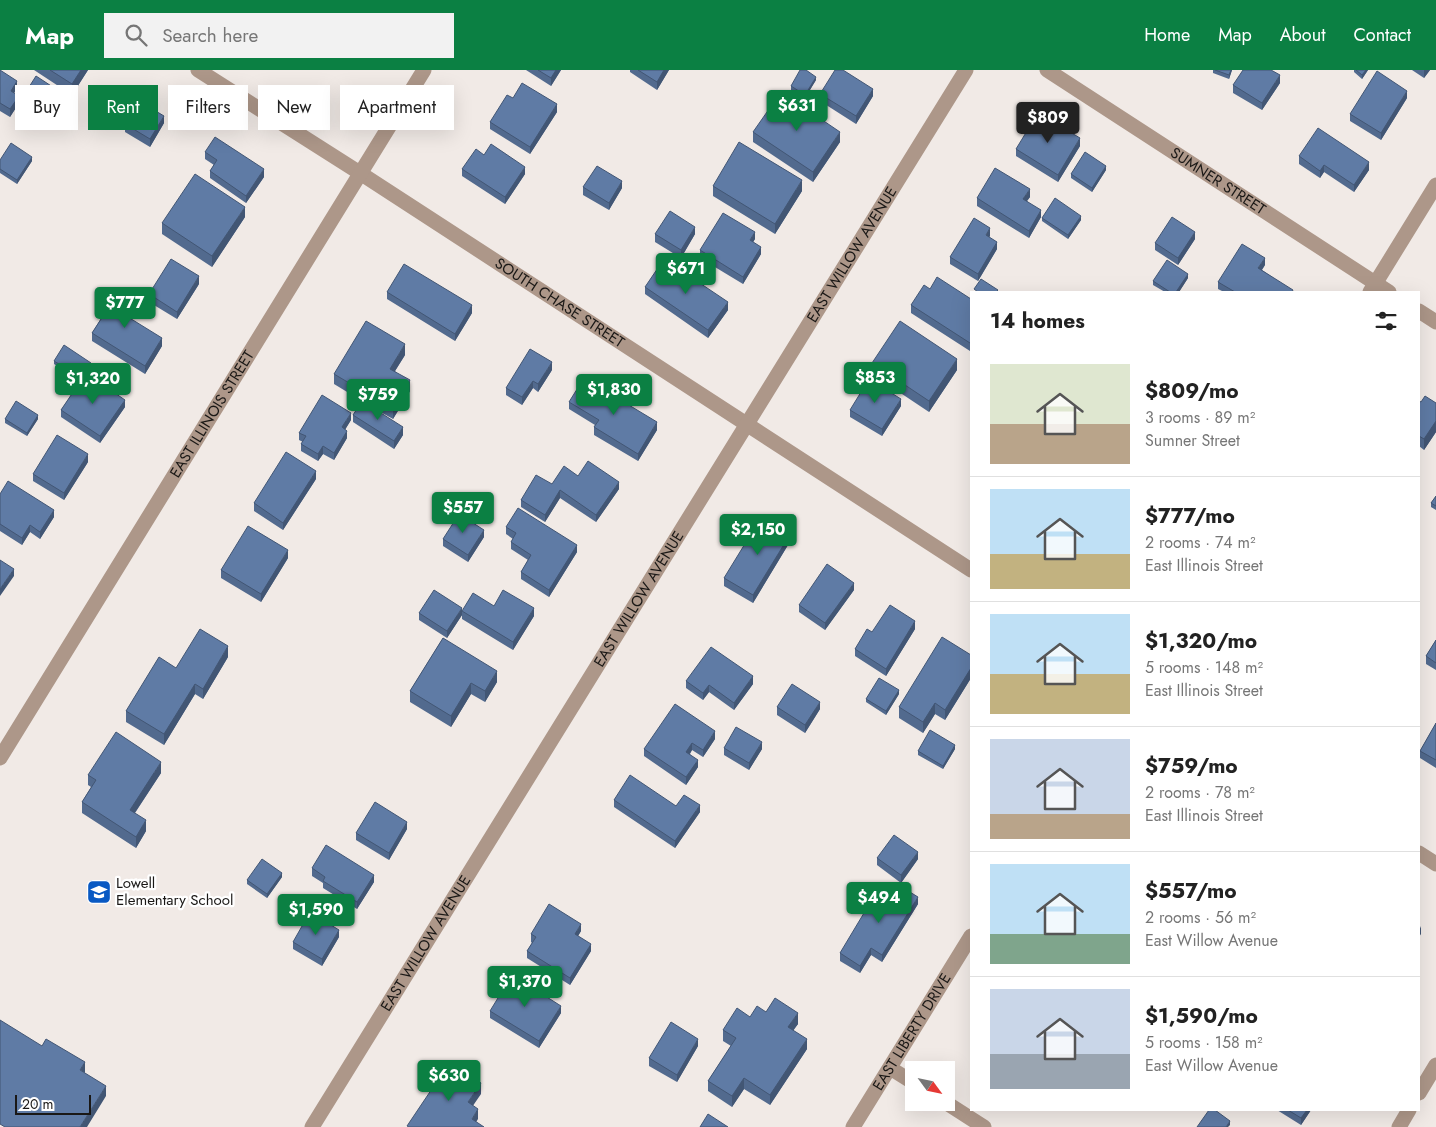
<!DOCTYPE html>
<html lang="en">
<head>
<meta charset="utf-8">
<style>
	:root { --surface:#fff; --page:#f2f2f2; --text:#222; --muted:#767676; --line:#e0e0e0; --accent:#0b8043 }
	body { margin:0; font-family:Jost,sans-serif; background:var(--page); color:var(--text); height:100vh; display:flex; flex-direction:column; font-size:19px; white-space:nowrap }
	* { box-sizing:border-box; margin:0 }
	p { font-size:16px; color:var(--muted) }
	.icon { flex:none; width:28px; height:28px; fill:none; stroke:currentColor; stroke-width:2; stroke-linecap:round; stroke-linejoin:round }
	.map { position:relative; flex:1; overflow:hidden }
	.drawer { position:absolute; left:970px; top:221px; width:450px; height:820px; display:flex; flex-direction:column; background:var(--surface); border-radius:0px; box-shadow:0 5px 20px #0002 }
	.drawer>* { flex:none }
	.top-card { position:absolute; left:15px; top:15px; width:475px; height:45px; display:flex; gap:10px }
	.needle { width:32px; rotate:123deg }
	.tools { position:absolute; left:905px; top:991px; display:grid; gap:10px }
	.tools a { display:grid; place-items:center; width:50px; height:50px; border-radius:0px; background:var(--surface); box-shadow:0 5px 20px #0002; font-size:25px }
	.scale { position:absolute; left:15px; bottom:12px; width:76px; box-sizing:border-box; padding-left:5px; border:2px solid #1a1816; border-top:0; font-size:14px; line-height:18px; white-space:nowrap; color:#1a1816; -webkit-text-stroke:4px #fff; paint-order:stroke }
	.price { position:absolute; translate:-50% -42px; padding:0 11px; border-radius:5px; background:var(--accent); color:#fff; font-size:16px; line-height:32px; filter:drop-shadow(0 1px 2px #0008) }
	.price::after { content:''; position:absolute; left:50%; top:30px; width:15px; height:11px; margin-left:-8px; background:inherit; clip-path:polygon(0 0,100% 0,50% 100%) }
	.price.on { background:#222; color:#fff }
	ul { padding:0; list-style:none }
	li { display:flex; align-items:center; gap:15px; height:125px; padding:0 20px }
	li+li { border-top:1px solid var(--line) }
	li span { display:grid; place-items:center; flex:none; width:140px; height:100px; border-radius:0px; color:#555 }
	li>.icon { margin-inline-start:auto }
	span .icon { width:60px; height:60px; fill:#fffc; stroke-width:1 }
	li b { font-size:21px }
	h2 { display:flex; justify-content:space-between; align-items:center; height:60px; padding:0 20px; font-size:21px }
	.chip { padding:0 18px; border-radius:0px; background:var(--surface); box-shadow:0 5px 20px #0002; font-size:18px; line-height:45px }
	.chip.on { background:var(--accent); color:#fff }
	header { display:flex; align-items:center; gap:30px; box-sizing:border-box; height:70px; padding:0 25px; background:var(--accent); color:#fff }
	header strong { font-size:24px }
	nav { display:flex; gap:28px; margin-inline-start:auto; font-size:18px }
	.search { width:350px; height:45px; background:var(--page); display:flex; align-items:center; gap:12px; box-sizing:border-box; padding:0 18px; border-radius:0px; color:var(--muted); font-size:19px }
	.map>svg:first-child { display:block }
</style>
</head>
<body>
<header>
<strong>Map</strong>
<div class="search"><svg class="icon" aria-label="search" viewBox="0 0 24 24"><circle cx="10" cy="10" r="6"/><path d="M15 15l6 6"/></svg>Search here</div>
<nav><a>Home</a><a>Map</a><a>About</a><a>Contact</a></nav>
</header>
<div class="map">
<svg width="1436" height="1057" viewBox="0 0 1436 1057">
	<rect width="100%" height="100%" fill="#f1eae6"/>
	<g fill="none" stroke-linecap="round" stroke-linejoin="round">
		<g stroke="#ad9789" stroke-width="15">
			<path id="s1" d="M198 0 360 103 971 500"/>
			<path id="s2" d="M1047 0 1389 222"/>
			<path d="M1370 222 1436 115"/>
			<path d="M1419 241 1436 252"/>
			<path id="s3" d="M0 688 424 0"/>
			<path d="M1419 783 1436 794"/>
			<path d="M890 998 914 1013"/>
			<path d="M1419 1023 1436 995"/>
			<path d="M945 1032 984 1057"/>
			<path id="s4" d="M312 1057 966 0"/>
			<path id="s5" d="M853 1057 971 866"/>
			<path d="M1399 1057 1409 1040"/>
		</g>
	</g>
	<path fill="#526a8e" d="M0 0 17 18 14 23 19 33 10 47 0 41Z
		M34 0H88L72 25Z
		M526 0H561L551 16Z
		M630 0H669L657 20 630 2Z
		M1213 0H1232L1229 9 1213 3Z
		M1354 0H1368L1362 9 1354 2Z
		M1412 0H1430L1424 8Z
		M816 10 805 28 791 20V16Z
		M1280 13 1262 40 1233 23V15Z
		M820 24 873 26 856 54 820 31Z
		M24 25 62 26 50 45 24 29Z
		M513 28 557 42 530 84 490 59V52Z
		M1407 28 1381 70 1350 51V44Z
		M164 53 150 77 125 62V54Z
		M753 62 840 72 813 112 753 72Z
		M1080 76 1058 112 1016 86V79Z
		M205 82 264 107 246 133 210 108V101L214 95 205 89Z
		M484 85 525 104 505 134 462 106V99Z
		M1299 86 1369 100 1354 122 1324 102 1320 108 1299 94Z
		M0 90 32 91 17 114 0 103Z
		M1106 100 1092 122 1071 108V104Z
		M713 116 802 121 775 164 713 126Z
		M583 117 622 118 609 140 583 125Z
		M1030 127 1027 131 1041 147 1029 168 977 136V128Z
		M245 147 212 197 162 164V153Z
		M1042 148 1081 150 1068 169 1042 151Z
		M655 164H695L681 188 655 172Z
		M990 166 989 167 997 179 978 211 950 194V187Z
		M755 169 753 172 761 184 743 214 700 188V180Z
		M1195 169 1178 195 1155 180V173Z
		M1265 195 1262 200 1293 222H1224L1218 219V212Z
		M1188 208 1179 222H1165L1153 215V211Z
		M199 214 177 249 149 232V224Z
		M645 217 728 240 708 268 645 224Z
		M930 219 971 229 970 281 911 243V235Z
		M387 222 472 243 455 271 387 229Z
		M97 234 135 243 131 249 162 276 145 304 92 271V263L103 245 97 241Z
		M405 285 395 301 410 321 393 349 366 334 403 365 394 379 353 352V345L362 331 334 314V304Z
		M54 291 91 296 87 303 125 337 100 373 61 347V340L81 311 54 294Z
		M872 293 957 300 929 342 872 304Z
		M552 300 538 322 533 318 522 335 506 325V318Z
		M1419 331 1421 332 1436 333V362L1424 380 1419 376Z
		M569 332 657 360 638 391 594 365V357L595 355 569 339Z
		M901 336 882 366 850 347V340Z
		M5 349H38L27 366 5 353Z
		M351 350 345 359 347 368 334 390 323 384 318 391 301 381V374L303 372 299 370V363Z
		M88 392 64 430 33 411V404Z
		M316 409 283 460 254 441V433Z
		M552 414 619 419 596 452 560 428 545 452 521 437V430Z
		M0 424 54 447 40 469 30 462 22 475 0 461Z
		M1436 426V440L1431 437V433Z
		M506 457 577 482 549 527 521 509V502L528 490 511 479V472L513 469 506 464Z
		M484 467 468 492 443 476V469Z
		M791 470 753 533 724 516V508Z
		M288 488 261 532 221 508V500Z
		M854 520 825 560 799 542V535Z
		M494 536 534 546 513 580 462 549V541Z
		M419 543 462 545 447 568 419 550Z
		M915 559 886 606 855 586V579L872 562Z
		M443 568 497 612 485 632 471 624 451 657 410 632V621Z
		M1436 570V600L1426 594V586Z
		M971 585V608L945 650 935 644 923 663 899 648V637Z
		M228 587 203 629 195 624 164 675 126 652V641L176 598Z
		M686 611 753 614 734 640 709 622 703 630 686 618Z
		M899 624 886 645 866 632V629Z
		M777 637 820 639 805 663 777 645Z
		M1436 653V698L1420 688V681Z
		M715 669 703 687 692 680 690 684 698 697 686 715 644 686V679Z
		M724 678 762 679 749 700 724 685Z
		M955 679 943 699 918 685V681Z
		M161 703 135 743 146 761 136 778 82 743V732L91 717 88 715V705Z
		M614 730 676 736 700 742 675 778 614 737Z
		M407 759 389 790 356 770V763Z
		M877 788 918 789 901 813 877 795Z
		M312 798 374 812 357 839 323 818V813L312 806Z
		M282 807 267 828 247 814V810Z
		M894 827 918 834 882 892 871 885 860 903 840 891V883Z
		M581 861 578 866 591 881 570 915 527 888V881L532 873 531 872V864Z
		M339 867 322 896 293 879V872Z
		M490 941 561 943 539 978 490 948Z
		M766 942 798 954 793 960 807 979 770 1035 744 1019 732 1037 708 1021V1011L731 976 723 971V960L750 947Z
		M698 976 677 1012 649 996V988Z
		M1277 1040H1311L1301 1055Z"/>
	<path fill="#425674" d="M81 0H88L72 25V14Z
		M556 0H561L551 16V8Z
		M664 0H669L657 20V12Z
		M1231 0H1232L1229 9V5Z
		M1366 0H1368L1362 9V5Z
		M1424 0H1430L1424 8Z
		M1280 5V13L1262 40V33Z
		M816 7V10L805 28V25Z
		M17 11V18L11 28V21Z
		M873 19V26L856 54V46Z
		M1407 21V28L1381 70V63Z
		M62 23V26L50 45V42Z
		M19 26V33L10 47V39Z
		M557 34V42L530 84V77Z
		M164 46V53L150 77V69Z
		M840 62V72L813 112V102Z
		M1080 68V76L1058 112V105Z
		M32 87V91L17 114V110Z
		M1369 92V100L1354 122V115Z
		M1324 95V102L1320 108V101Z
		M1106 96V100L1092 122V118Z
		M525 97V104L505 134V127Z
		M264 99V107L246 133V126Z
		M802 110V121L775 164V154Z
		M622 111V118L609 140V133Z
		M1030 119V127L1023 136V129Z
		M245 137V147L212 197V186Z
		M1041 140V147L1029 168V161Z
		M1081 146V150L1068 169V165Z
		M695 157V164L681 188V180Z
		M990 158V166L986 172V165Z
		M755 162V169L750 177V170Z
		M1195 162V169L1178 195V188Z
		M997 172V179L978 211V204Z
		M761 177V184L743 214V207Z
		M1265 188V195L1258 205V198Z
		M1188 204V208L1179 222H1176Z
		M199 206V214L177 249V242Z
		M728 232V240L708 268V260Z
		M135 235V243L128 254V247Z
		M472 235V243L455 271V264Z
		M162 268V276L145 304V296Z
		M405 274V285L390 309V299Z
		M957 289V300L929 342V331Z
		M552 292V300L538 322V314Z
		M91 293V296L82 311V308Z
		M410 310V321L393 349V339Z
		M533 311V318L522 335V327Z
		M901 329V336L882 366V359Z
		M125 330V337L100 373V366Z
		M351 343V350L342 365V357Z
		M38 345V349L27 366V363Z
		M1436 351V362L1424 380V369Z
		M657 352V360L638 391V384Z
		M403 357V365L394 379V371Z
		M347 361V368L334 390V383Z
		M323 376V384L318 391V384Z
		M88 384V392L64 430V423Z
		M316 401V409L283 460V453Z
		M619 412V419L596 452V445Z
		M560 420V428L545 452V445Z
		M54 440V447L40 469V462Z
		M30 455V462L22 475V468Z
		M484 460V467L468 492V485Z
		M791 463V470L753 533V525Z
		M577 475V482L549 527V520Z
		M288 480V488L261 532V524Z
		M14 499V506L0 526V519Z
		M854 513V520L825 560V553Z
		M462 538V545L447 568V561Z
		M534 538V546L513 580V572Z
		M915 551V559L886 606V599Z
		M228 576V587L203 629V619Z
		M971 598V608L945 650V640Z
		M497 601V612L485 632V621Z
		M753 606V614L734 640V633Z
		M471 613V624L451 657V646Z
		M195 614V624L164 675V664Z
		M709 615V622L703 630V623Z
		M899 620V624L886 645V641Z
		M820 632V639L805 663V655Z
		M935 633V644L923 663V652Z
		M715 661V669L703 687V680Z
		M762 672V679L749 700V693Z
		M692 673V680L686 689V682Z
		M955 675V679L943 699V696Z
		M698 690V697L686 715V707Z
		M161 692V703L130 750V740Z
		M700 735V742L675 778V771Z
		M146 750V761L136 778V767Z
		M407 752V759L389 790V783Z
		M918 782V789L901 813V805Z
		M282 803V807L267 828V824Z
		M374 805V812L357 839V832Z
		M918 827V834L882 892V885Z
		M581 854V861L575 871V864Z
		M1421 856V864L1419 867V872V861Z
		M339 860V867L322 896V889Z
		M591 874V881L570 915V908Z
		M871 878V885L860 903V896Z
		M561 936V943L539 978V971Z
		M798 943V954L788 968V957Z
		M698 969V976L677 1012V1005Z
		M807 969V979L770 1035V1025Z
		M85 992V1003L80 1000Z
		M744 1008V1019L732 1037V1026Z
		M481 1013V1024L468 1043V1032Z
		M106 1016V1026L87 1057H80Z
		M478 1039V1049L473 1057 472 1049Z
		M1307 1040H1311L1301 1055V1048Z
		M1230 1051V1055L1228 1057H1226Z"/>
	<path fill="#5f7ba5" stroke="#425674" d="M0 0 17 11 11 21 19 26 10 39 0 33Z
		M50 0H81L72 14Z
		M538 0H556L551 8Z
		M638 0H664L657 12Z
		M800 0H806L816 7 805 25 791 16Z
		M835 0H843L873 19 856 46 820 24Z
		M1215 0H1231L1229 5Z
		M1243 0H1271L1280 5 1262 33 1233 15Z
		M1356 0H1366L1362 5Z
		M1377 1 1407 21 1381 63 1350 44Z
		M36 6 62 23 50 42 24 25Z
		M522 13 557 34 530 77 490 52 507 25 513 28Z
		M781 22 840 62 813 102 753 62Z
		M139 31 164 46 150 69 125 54Z
		M1038 43 1080 68 1058 105 1016 79Z
		M1318 58 1369 92 1354 115 1324 95 1320 101 1299 86Z
		M215 67 264 99 246 126 210 101 217 90 205 82Z
		M739 72 802 110 775 154 713 116Z
		M11 73 32 87 17 110 0 99V90Z
		M491 74 525 97 505 127 462 99 476 79 484 85Z
		M1085 82 1106 96 1092 118 1071 104Z
		M597 96 622 111 609 133 583 117Z
		M995 98 1030 119 1023 129 1041 140 1029 161 977 128Z
		M195 104 245 137 212 186 162 153Z
		M1055 128 1081 146 1068 165 1042 148Z
		M670 141 695 157 681 180 655 164Z
		M723 143 755 162 750 170 761 177 743 207 700 180Z
		M1172 147 1195 162 1178 188 1155 173Z
		M974 148 990 158 986 165 997 172 978 204 950 187Z
		M1242 174 1265 188 1258 198 1293 220 1292 222H1235L1218 212Z
		M171 189 199 206 177 242 149 224Z
		M664 189 728 232 708 260 645 217Z
		M1167 190 1188 204 1176 222H1170L1153 211Z
		M404 194 472 235 455 264 387 222Z
		M937 207 971 229V272L970 273 911 235 924 215 930 219Z
		M981 209 998 220 996 222H978L974 219Z
		M107 218 135 235 128 247 162 268 145 296 92 263 107 240 97 234Z
		M366 251 405 274 390 299 410 310 393 339 334 304Z
		M900 251 957 289 929 331 872 293Z
		M64 275 91 293 82 308 54 291Z
		M530 279 552 292 538 314 533 311 522 327 506 318Z
		M86 303 125 330 100 366 61 340Z
		M584 308 657 352 638 384 594 357 599 350 569 332Z
		M869 309 901 329 882 359 850 340Z
		M322 325 351 343 342 357 347 361 334 383 323 376 318 384 301 374 306 366 299 363Z
		M1425 326 1436 333V351L1424 369 1419 366V331L1421 332Z
		M16 331 38 345 27 363 5 349Z
		M362 331 403 357 394 371 353 345Z
		M57 365 88 384 64 423 33 404Z
		M286 382 316 401 283 453 254 433Z
		M588 391 619 412 596 445 560 420 545 445 521 430 536 405 552 414 564 396 578 406Z
		M8 411 54 440 40 462 30 455 22 468 0 454V424Z
		M1436 426V436L1431 433Z
		M518 438 577 475 549 520 521 502 531 485 511 472 516 463 506 457Z
		M459 444 484 460 468 485 443 469Z
		M762 446 791 463 753 525 724 508Z
		M248 456 288 480 261 524 221 500Z
		M0 490 14 499 0 519Z
		M827 494 854 513 825 553 799 535Z
		M434 520 462 538 447 561 419 543Z
		M503 520 534 538 513 572 462 541 473 523 494 536Z
		M890 535 915 551 886 599 855 579 867 559 872 562Z
		M200 559 228 576 203 619 195 614 164 664 126 641 159 587 176 598Z
		M942 567 971 585V598L945 640 935 633 923 652 899 637Z
		M443 568 497 601 485 621 471 613 451 646 410 621Z
		M1436 570V593L1426 586Z
		M711 577 753 606 734 633 709 615 703 623 686 611Z
		M879 608 899 620 886 641 866 629Z
		M792 614 820 632 805 655 777 637Z
		M675 634 715 661 703 680 692 673 686 682 698 690 686 707 644 679Z
		M1436 653V690L1420 681Z
		M736 657 762 672 749 693 724 678Z
		M930 660 955 675 943 696 918 681Z
		M116 662 161 692 130 740 146 750 136 767 82 732 96 710 88 705Z
		M630 705 676 736 684 725 700 735 675 771 614 730Z
		M375 732 407 752 389 783 356 763Z
		M894 765 918 782 901 805 877 788Z
		M326 775 374 805 357 832 323 811 325 807 312 798Z
		M262 789 282 803 267 824 247 810Z
		M900 816 918 827 882 885 871 878 860 896 840 883 879 818 894 827Z
		M549 834 581 854 575 864 591 874 570 908 527 881 536 867 531 864Z
		M310 842 339 860 322 889 293 872Z
		M512 905 561 936 539 971 490 941Z
		M775 928 798 943 788 957 807 969 770 1025 744 1008 732 1026 708 1011 736 968 723 960 737 938 750 947 757 936 766 942Z
		M0 950 42 976 46 969 85 992 80 1000 106 1016 80 1057H5L0 1054Z
		M671 952 698 969 677 1005 649 988Z
		M450 992 481 1013 468 1032 478 1039 472 1049 484 1057H409L407 1056Z
		M1209 1040H1215L1230 1051 1226 1057H1197Z
		M1288 1040H1307L1301 1048Z
		M708 1044 728 1057H700Z"/>
	<defs>
		<symbol id="school-square" viewBox="-11 -11 22 22"><rect x="-9" y="-9" width="18" height="18" rx="4" fill="#0959c3" stroke="#fff"/><path d="M0-5L7-2L0 1L-7-2ZM-4 1L0 2.5L4 1V4Q0 6-4 4Z" fill="#fff"/></symbol>
	</defs>
	<g fill-rule="evenodd">
		<use href="#school-square" x="85" y="808" width="28" height="28"/>
	</g>
	<g text-anchor="middle" dominant-baseline="central" stroke-width="4.5" stroke-linejoin="round" paint-order="stroke">
		<g font-size="15" fill="#1a1816" stroke="#fff">
			<text stroke="none"><textPath href="#s2" startOffset="204">SUMNER STREET</textPath></text>
			<text stroke="none"><textPath href="#s4" startOffset="1026">EAST WILLOW AVENUE</textPath></text>
			<text stroke="none"><textPath href="#s1" startOffset="430">SOUTH CHASE STREET</textPath></text>
			<text stroke="none"><textPath href="#s3" startOffset="404">EAST ILLINOIS STREET</textPath></text>
			<text stroke="none"><textPath href="#s4" startOffset="621">EAST WILLOW AVENUE</textPath></text>
			<text stroke="none"><textPath href="#s4" startOffset="216">EAST WILLOW AVENUE</textPath></text>
			<text stroke="none"><textPath href="#s5" startOffset="112">EAST LIBERTY DRIVE</textPath></text>
		</g>
		<g font-size="15" fill="#1a1816" stroke="#fff" text-anchor="start">
			<text x="116" y="813">Lowell<tspan x="116" dy="17">Elementary School</tspan></text>
		</g>
	</g>
</svg>
<div class="tools">
<a><svg class="needle" viewBox="-14 -14 28 28"><path d="M0-13l5 13h-10z" fill="#e53935"/><path d="M0 13l5-13h-10z" fill="#767676"/></svg></a>
</div>
<div class="scale">20 m</div>
<b class="price" style="left:797px;top:62px">$631</b>
<b class="price on" style="left:1048px;top:74px">$809</b>
<b class="price" style="left:686px;top:225px">$671</b>
<b class="price" style="left:125px;top:259px">$777</b>
<b class="price" style="left:875px;top:334px">$853</b>
<b class="price" style="left:93px;top:335px">$1,320</b>
<b class="price" style="left:614px;top:346px">$1,830</b>
<b class="price" style="left:378px;top:351px">$759</b>
<b class="price" style="left:463px;top:464px">$557</b>
<b class="price" style="left:758px;top:486px">$2,150</b>
<b class="price" style="left:879px;top:854px">$494</b>
<b class="price" style="left:316px;top:866px">$1,590</b>
<b class="price" style="left:525px;top:938px">$1,370</b>
<b class="price" style="left:449px;top:1032px">$630</b>
<div class="top-card">
<a class="chip">Buy</a>
<a class="chip on">Rent</a>
<a class="chip">Filters</a>
<a class="chip">New</a>
<a class="chip">Apartment</a>
</div>
<section class="drawer">
<h2>14 homes<svg class="icon" aria-label="filters" viewBox="0 0 24 24"><path d="M4 7h16M4 17h16"/><circle cx="9" cy="7" r="2"/><circle cx="15" cy="17" r="2"/></svg></h2>
<ul>
<li><span style="background:linear-gradient(#dfe7d0 60%,#b9a48a 0)"><svg class="icon" aria-label="home" viewBox="0 0 24 24"><path d="M3 11l9-7 9 7M6 9v11h12V9"/></svg></span><div><b>$809/mo</b><p>3 rooms · 89 m²</p><p>Sumner Street</p></div></li>
<li><span style="background:linear-gradient(#bfe0f5 65%,#c2b280 0)"><svg class="icon" aria-label="home" viewBox="0 0 24 24"><path d="M3 11l9-7 9 7M6 9v11h12V9"/></svg></span><div><b>$777/mo</b><p>2 rooms · 74 m²</p><p>East Illinois Street</p></div></li>
<li><span style="background:linear-gradient(#bfe0f5 60%,#c2b280 0)"><svg class="icon" aria-label="home" viewBox="0 0 24 24"><path d="M3 11l9-7 9 7M6 9v11h12V9"/></svg></span><div><b>$1,320/mo</b><p>5 rooms · 148 m²</p><p>East Illinois Street</p></div></li>
<li><span style="background:linear-gradient(#c9d6e8 75%,#b9a48a 0)"><svg class="icon" aria-label="home" viewBox="0 0 24 24"><path d="M3 11l9-7 9 7M6 9v11h12V9"/></svg></span><div><b>$759/mo</b><p>2 rooms · 78 m²</p><p>East Illinois Street</p></div></li>
<li><span style="background:linear-gradient(#bfe0f5 70%,#7fa58c 0)"><svg class="icon" aria-label="home" viewBox="0 0 24 24"><path d="M3 11l9-7 9 7M6 9v11h12V9"/></svg></span><div><b>$557/mo</b><p>2 rooms · 56 m²</p><p>East Willow Avenue</p></div></li>
<li><span style="background:linear-gradient(#c9d6e8 65%,#9aa5b1 0)"><svg class="icon" aria-label="home" viewBox="0 0 24 24"><path d="M3 11l9-7 9 7M6 9v11h12V9"/></svg></span><div><b>$1,590/mo</b><p>5 rooms · 158 m²</p><p>East Willow Avenue</p></div></li>
</ul>
</section>
</div>
</body>
</html>
